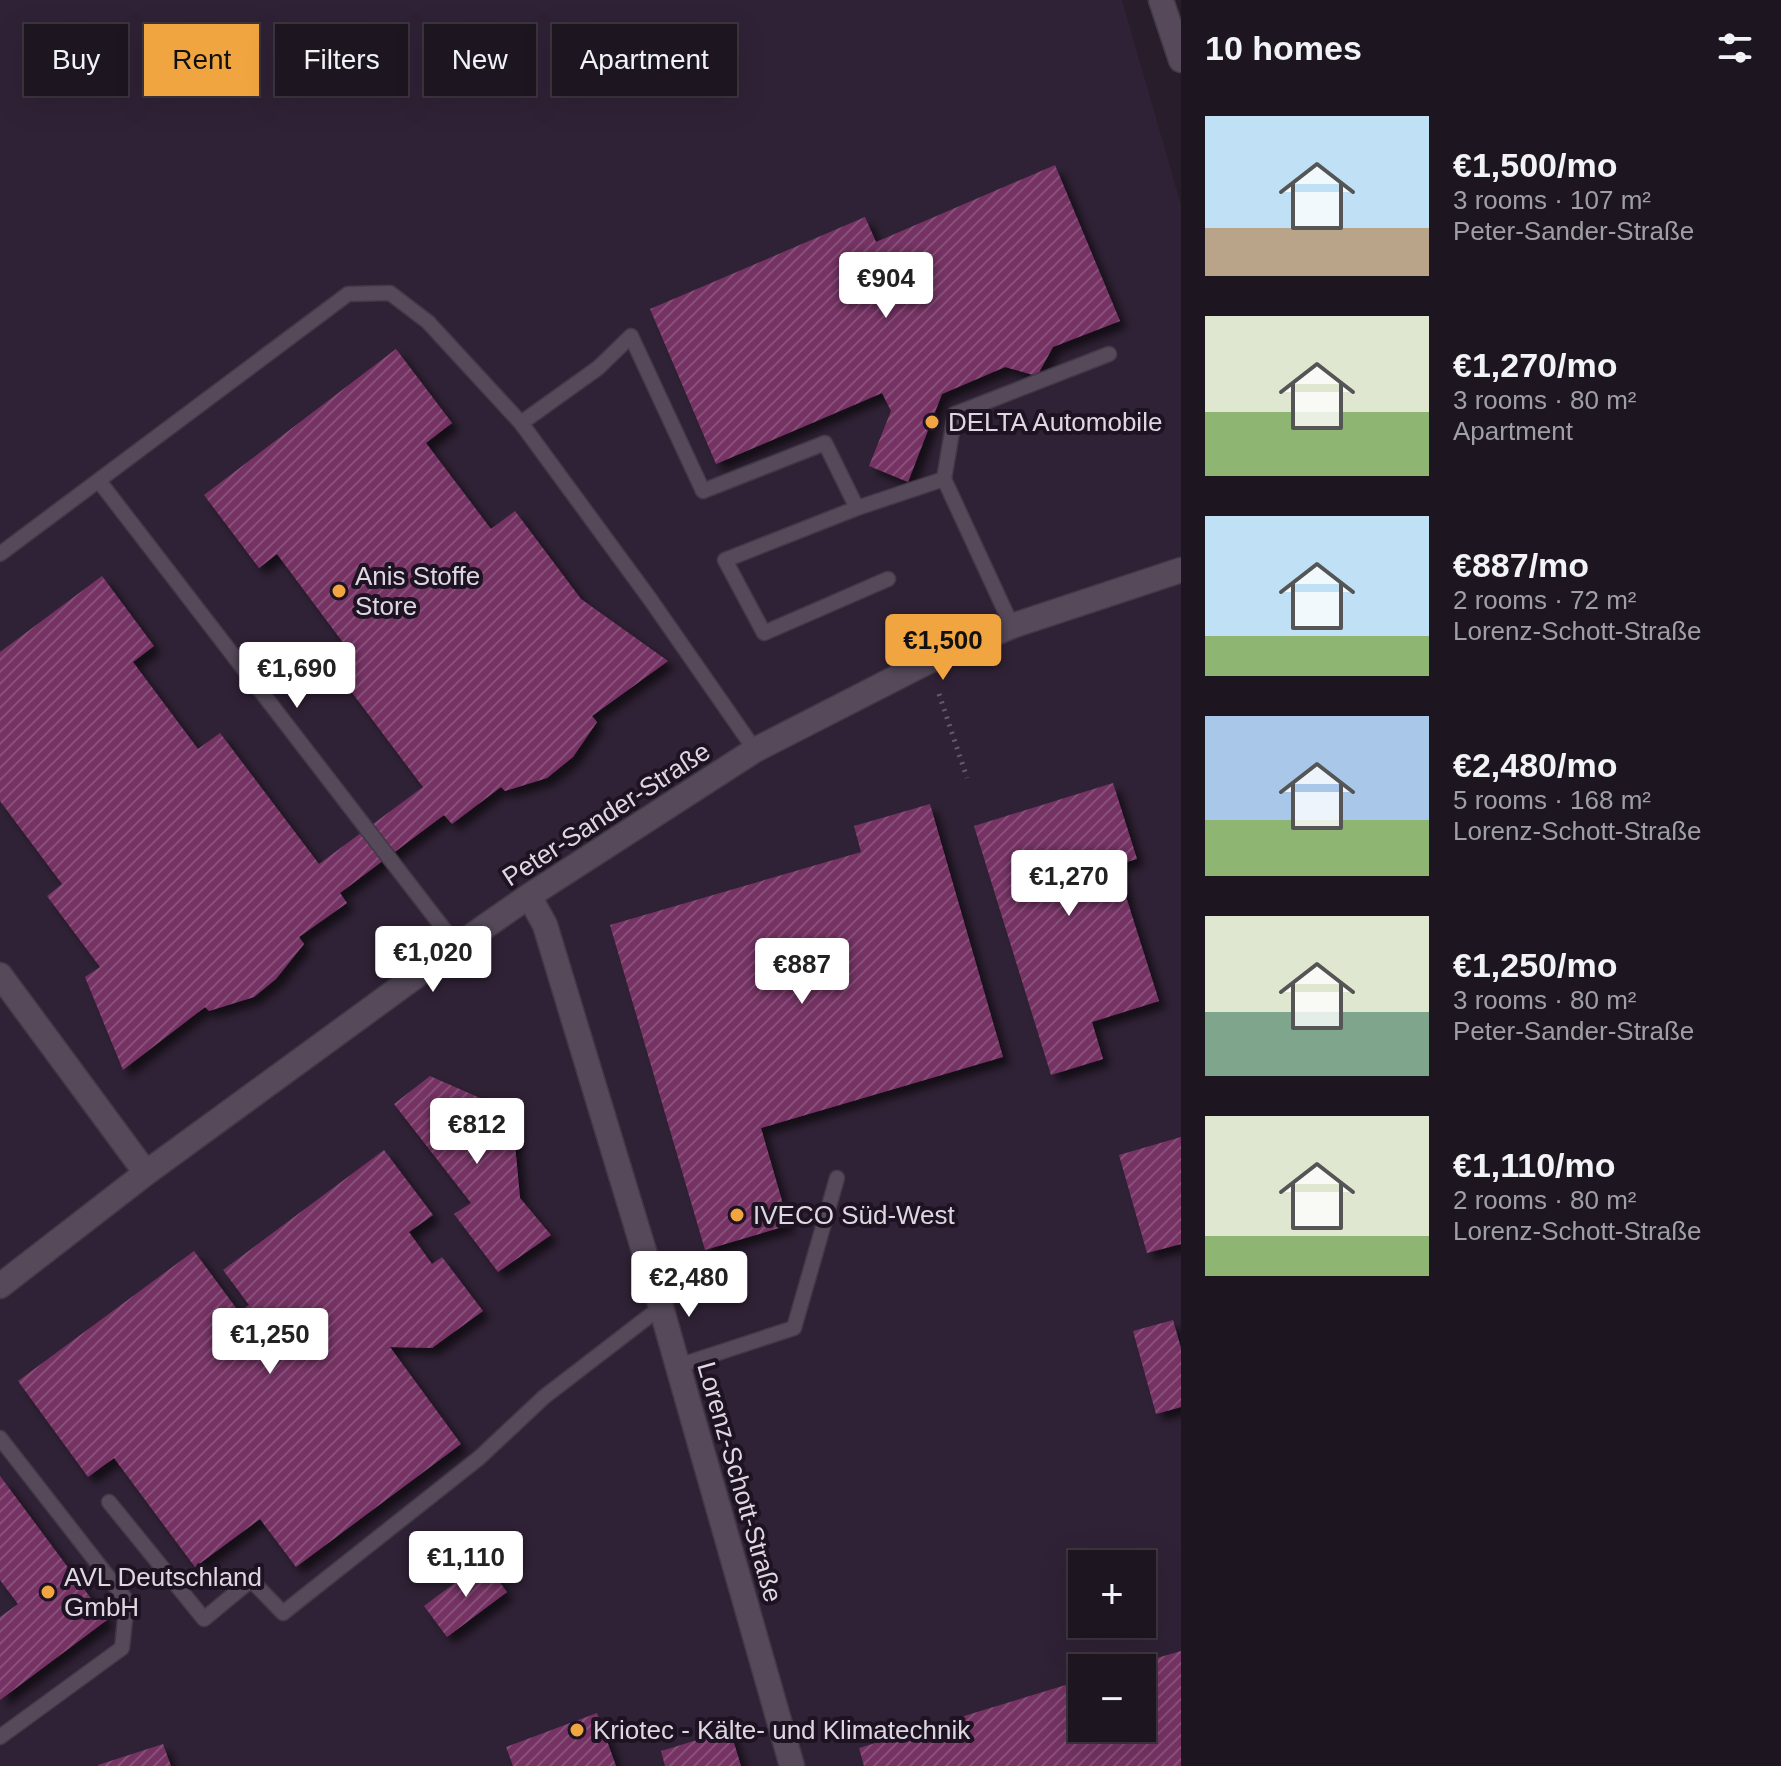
<!DOCTYPE html>
<html lang="en">
<head>
<meta charset="utf-8">
<style>
	:root { --surface:#1d1620; --page:#251f29; --text:#f1f3f6; --muted:#a09fa5; --line:#3b353e; --accent:#f1a540 }
	body { margin:0; font-family:Arial,sans-serif; background:var(--page); color:var(--text); height:100vh; display:flex; flex-direction:column; font-size:30px; white-space:nowrap }
	* { box-sizing:border-box; margin:0 }
	p { font-size:26px; color:var(--muted) }
	.icon { flex:none; width:44px; height:44px; fill:none; stroke:currentColor; stroke-width:2; stroke-linecap:round; stroke-linejoin:round }
	.map { position:relative; flex:1; overflow:hidden }
	.panel { display:flex; flex-direction:column; background:var(--surface); width:600px }
	.panel>* { flex:none }
	.guide { position:absolute; left:24px; top:24px; width:760px; height:72px; display:flex; gap:16px }
	.fabs { position:absolute; left:1068px; top:1550px; display:grid; gap:16px }
	.fabs a { display:grid; place-items:center; width:88px; height:88px; border-radius:0px; background:var(--surface); box-shadow:0 8px 32px #0002,0 0 0 2px var(--line); font-size:40px }
	.price { position:absolute; translate:-50% -68px; padding:0 18px; border-radius:8px; background:#fff; color:#222; font-size:26px; line-height:52px; filter:drop-shadow(0 2px 4px #0008) }
	.price::after { content:''; position:absolute; left:50%; top:48px; width:24px; height:18px; margin-left:-12px; background:inherit; clip-path:polygon(0 0,100% 0,50% 100%) }
	.price.current { background:var(--accent); color:#111 }
	ul { padding:0; list-style:none }
	li { display:flex; align-items:center; gap:24px; height:200px; padding:0 24px }
	li span { display:grid; place-items:center; flex:none; width:224px; height:160px; border-radius:0px; color:#555 }
	li>.icon { margin-inline-start:auto }
	span .icon { width:96px; height:96px; fill:#fffc; stroke-width:1 }
	li b { font-size:34px }
	h2 { display:flex; justify-content:space-between; align-items:center; height:96px; padding:0 24px; font-size:34px }
	.chip { padding:0 28px; border-radius:0px; background:var(--surface); box-shadow:0 8px 32px #0002,0 0 0 2px var(--line); font-size:28px; line-height:72px }
	.chip.current { background:var(--accent); color:#111 }
	main { display:flex; flex:1; min-height:0 }
	.map>svg:first-child { display:block }
</style>
</head>
<body>
<main>
<div class="map">
<svg width="1181" height="1766" viewBox="0 0 1181 1766">
	<defs>
		<pattern id="building-hatch" width="6" height="6" patternUnits="userSpaceOnUse" patternTransform="scale(2)"><rect width="6" height="6" fill="#743364"/><path d="M-1 1l2-2M0 6l6-6M5 7l2-2" fill="none" stroke="#87507a"/></pattern>
		<filter id="shadow"><feDropShadow dx="7" dy="7" stdDeviation="4" flood-color="#0009"/></filter>
	</defs>
	<rect width="100%" height="100%" fill="#271d2b"/>
	<path fill="#302236" fill-rule="evenodd" d="M0 0H1122L1181 205V1766H0ZM1082 1564H1142V1624H1082ZM1082 1668H1142V1728H1082Z"/>
	<path fill="url(#building-hatch)" filter="url(#shadow)" d="M1055 165 1120 321 1053 347 1037 376 1005 367 942 394 908 482 869 466 891 411 882 393 716 464 650 309 865 217 876 242Z
		M396 349 452 423 426 443 491 529 515 511 581 599 668 661 592 716 597 722 573 757 547 778 505 791 501 787 452 824 444 815 340 893 347 903 299 937 304 944 276 979 254 997 209 1011 205 1007 123 1070 85 977 100 967 47 896 62 884 0 801V652L102 576 154 646 133 662 198 749 220 733 319 864 423 787 338 674 356 660 277 554 259 568 204 495Z
		M1113 783 1137 859 1116 865 1159 1001 1092 1022 1103 1059 1051 1075 974 826Z
		M930 804 1003 1057 761 1128 789 1225 705 1250 610 925 861 852 854 826Z
		M430 1076 512 1112 520 1198 551 1235 498 1272 454 1214 471 1203 394 1104Z
		M1181 1137V1244L1147 1253 1119 1155Z
		M384 1150 433 1215 409 1232 432 1264 442 1257 483 1311 432 1348 390 1347 461 1444 296 1567 260 1519 195 1567 114 1458 88 1477 18 1381 194 1251 239 1312 249 1305 223 1270Z
		M1173 1320 1181 1348V1407L1156 1414 1133 1331Z
		M0 1476 107 1620 0 1700V1617L18 1604 0 1580Z
		M484 1561 507 1592 447 1637 424 1606Z
		M1181 1651V1766H864L859 1748 1082 1680V1728H1142V1668L1126 1667Z
		M597 1713 616 1766H513L506 1747Z
		M730 1730 741 1766H665L661 1751Z
		M163 1744 171 1766H98V1765Z"/>
	<g fill="none" stroke-linecap="round" stroke-linejoin="round">
		<defs>
			<path id="lane" d="M521 423 598 368 631 336 703 491 825 443 857 508 725 560 764 633 888 579
				M944 479 1012 626
				M99 481 457 946
				M857 508 944 479 955 414 1109 354
				M0 554 348 294 390 293 428 322 521 423 650 599 755 750
				M678 1366 794 1328 837 1178
				M0 1438 127 1601 122 1648 0 1737
				M109 1502 204 1619 251 1580 283 1613 479 1458 544 1397 661 1307"/>
			<path id="street" d="M1161 0 1181 60
				M529 896 545 925 661 1307 792 1766
				M0 975 146 1173
				M0 1286 146 1173 457 946 529 896 755 750 927 662 1012 626 1181 570"/>
		</defs>
		<use href="#lane" stroke="#413945" stroke-width="17"/>
		<use href="#street" stroke="#413945" stroke-width="27"/>
		<path stroke="#645b68" stroke-width="5" stroke-dasharray="2 6" stroke-linecap="butt" d="M939 694 967 778"/>
		<use href="#lane" stroke="#55495a" stroke-width="14"/>
		<use href="#street" stroke="#55495a" stroke-width="24"/>
	</g>
	<g fill="#f1a540" stroke="#1d1322" stroke-width="3">
		<circle cx="932" cy="422" r="8"/>
		<circle cx="339" cy="591" r="8"/>
		<circle cx="737" cy="1215" r="8"/>
		<circle cx="48" cy="1592" r="8"/>
		<circle cx="577" cy="1730" r="8"/>
	</g>
	<g text-anchor="middle" dominant-baseline="central" stroke-width="8" stroke-linejoin="round" paint-order="stroke">
		<g font-size="26" fill="#ded7e1" stroke="#1d1322" text-anchor="start">
			<text x="948" y="422">DELTA Automobile</text>
			<text x="355" y="576">Anis Stoffe<tspan x="355" dy="30">Store</tspan></text>
			<text x="753" y="1215">IVECO Süd-West</text>
			<text x="64" y="1577">AVL Deutschland<tspan x="64" dy="30">GmbH</tspan></text>
			<text x="593" y="1730">Kriotec - Kälte- und Klimatechnik</text>
		</g>
		<g font-size="26" fill="#ded7e1" stroke="#1d1322">
			<text transform="translate(606 814) rotate(-33)">Peter-Sander-Straße</text>
			<text transform="translate(740 1482) rotate(74)">Lorenz-Schott-Straße</text>
		</g>
	</g>
</svg>
<div class="fabs">
<a>+</a>
<a>−</a>
</div>
<b class="price" style="left:886px;top:320px">€904</b>
<b class="price current" style="left:943px;top:682px">€1,500</b>
<b class="price" style="left:297px;top:710px">€1,690</b>
<b class="price" style="left:1069px;top:918px">€1,270</b>
<b class="price" style="left:433px;top:994px">€1,020</b>
<b class="price" style="left:802px;top:1006px">€887</b>
<b class="price" style="left:477px;top:1166px">€812</b>
<b class="price" style="left:689px;top:1319px">€2,480</b>
<b class="price" style="left:270px;top:1376px">€1,250</b>
<b class="price" style="left:466px;top:1599px">€1,110</b>
<div class="guide">
<a class="chip">Buy</a>
<a class="chip current">Rent</a>
<a class="chip">Filters</a>
<a class="chip">New</a>
<a class="chip">Apartment</a>
</div>
</div>
<section class="panel">
<h2>10 homes<svg class="icon" aria-label="filters" viewBox="0 0 24 24"><path d="M4 7h16M4 17h16"/><circle cx="9" cy="7" r="2"/><circle cx="15" cy="17" r="2"/></svg></h2>
<ul>
<li><span style="background:linear-gradient(#bfe0f5 70%,#b9a48a 0)"><svg class="icon" aria-label="home" viewBox="0 0 24 24"><path d="M3 11l9-7 9 7M6 9v11h12V9"/></svg></span><div><b>€1,500/mo</b><p>3 rooms · 107 m²</p><p>Peter-Sander-Straße</p></div></li>
<li><span style="background:linear-gradient(#dfe7d0 60%,#8fb573 0)"><svg class="icon" aria-label="home" viewBox="0 0 24 24"><path d="M3 11l9-7 9 7M6 9v11h12V9"/></svg></span><div><b>€1,270/mo</b><p>3 rooms · 80 m²</p><p>Apartment</p></div></li>
<li><span style="background:linear-gradient(#bfe0f5 75%,#8fb573 0)"><svg class="icon" aria-label="home" viewBox="0 0 24 24"><path d="M3 11l9-7 9 7M6 9v11h12V9"/></svg></span><div><b>€887/mo</b><p>2 rooms · 72 m²</p><p>Lorenz-Schott-Straße</p></div></li>
<li><span style="background:linear-gradient(#a9c7e8 65%,#8fb573 0)"><svg class="icon" aria-label="home" viewBox="0 0 24 24"><path d="M3 11l9-7 9 7M6 9v11h12V9"/></svg></span><div><b>€2,480/mo</b><p>5 rooms · 168 m²</p><p>Lorenz-Schott-Straße</p></div></li>
<li><span style="background:linear-gradient(#dfe7d0 60%,#7fa58c 0)"><svg class="icon" aria-label="home" viewBox="0 0 24 24"><path d="M3 11l9-7 9 7M6 9v11h12V9"/></svg></span><div><b>€1,250/mo</b><p>3 rooms · 80 m²</p><p>Peter-Sander-Straße</p></div></li>
<li><span style="background:linear-gradient(#dfe7d0 75%,#8fb573 0)"><svg class="icon" aria-label="home" viewBox="0 0 24 24"><path d="M3 11l9-7 9 7M6 9v11h12V9"/></svg></span><div><b>€1,110/mo</b><p>2 rooms · 80 m²</p><p>Lorenz-Schott-Straße</p></div></li>
</ul>
</section>
</main>
</body>
</html>
